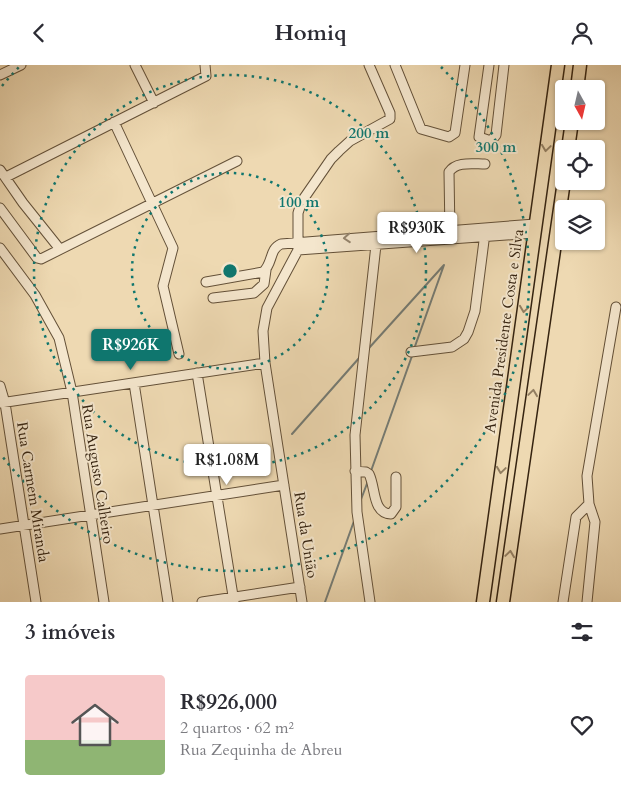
<!DOCTYPE html>
<html lang="pt">
<head>
<meta charset="utf-8">
<style>
	:root { --surface:#fff; --page:#f2f2f3; --text:#2b2b33; --muted:#7c7c81; --accent:#0f766e }
	body { margin:0; font-family:Cardo,serif; background:var(--page); color:var(--text); height:100vh; display:flex; flex-direction:column; font-size:19px; white-space:nowrap }
	* { box-sizing:border-box; margin:0 }
	p { font-size:16px; color:var(--muted) }
	.icon { flex:none; width:28px; height:28px; fill:none; stroke:currentColor; stroke-width:2; stroke-linecap:round; stroke-linejoin:round }
	.map { position:relative; height:537px; overflow:hidden }
	.panel { display:flex; flex-direction:column; background:var(--surface); flex:1 }
	.panel>* { flex:none }
	.needle { width:32px; rotate:172deg }
	.tools { position:absolute; left:555px; top:15px; display:grid; gap:10px }
	.tools a { display:grid; place-items:center; width:50px; height:50px; border-radius:5px; background:var(--surface); box-shadow:0 1px 4px #0004; font-size:25px }
	.price { position:absolute; translate:-50% -42px; padding:0 11px; border-radius:5px; background:#fff; color:#222; font-size:16px; line-height:32px; filter:drop-shadow(0 1px 2px #0008) }
	.price::after { content:''; position:absolute; left:50%; top:30px; width:15px; height:11px; margin-left:-8px; background:inherit; clip-path:polygon(0 0,100% 0,50% 100%) }
	.price.current { background:var(--accent); color:#fff }
	ul { padding:0; list-style:none }
	li { display:flex; align-items:center; gap:15px; height:125px; padding:0 25px }
	li span { display:grid; place-items:center; flex:none; width:140px; height:100px; border-radius:5px; color:#555 }
	li>.icon { margin-inline-start:auto }
	span .icon { width:60px; height:60px; fill:#fffc; stroke-width:1 }
	li b { font-size:21px }
	h2 { display:flex; justify-content:space-between; align-items:center; height:60px; padding:0 25px; font-size:21px }
	header { display:flex; justify-content:space-between; align-items:center; height:65px; padding:0 25px; background:var(--surface); font-size:22px; font-weight:600 }
	.map>svg:first-child { display:block }
</style>
</head>
<body>
<header><svg class="icon" aria-label="back" viewBox="0 0 24 24"><path d="M15 5l-7 7 7 7"/></svg>Homiq<svg class="icon" aria-label="person" viewBox="0 0 24 24"><circle cx="12" cy="8" r="4"/><path d="M4 21q1-7 8-7t8 7"/></svg></header>
<div class="map">
<svg width="621" height="537" viewBox="0 0 621 537">
	<rect width="100%" height="100%" fill="#eed9b2"/>
	<filter id="stains"><feTurbulence type="fractalNoise" baseFrequency=".004" numOctaves="4"/><feColorMatrix values="0 0 0 0 .2 0 0 0 0 .09 0 0 0 0 .02 0 0 0 .5 -.17"/></filter>
	<radialGradient id="worn" r=".72"><stop offset=".6" stop-color="#630" stop-opacity="0"/><stop offset="1" stop-color="#630" stop-opacity=".3"/></radialGradient>
	<g fill="none" stroke-linecap="round" stroke-linejoin="round">
		<path stroke="#757c75" stroke-width="2" d="M369 283 444 200 414 284
			M292 369 360 292
			M371 406 412 291
			M360 437 368 416
			M325 537 354 456"/>
		<defs>
			<path id="minor" d="M135 0 154 38
				M395 0 421 64 449 72 455 68 465 0
				M489 0 479 72 491 76 496 70 504 0
				M0 10 21 0
				M114 57 173 183 163 221 179 289
				M0 105 23 138 59 183
				M6 112 206 11 205 0
				M0 143 37 193 41 194 237 96
				M450 170 449 107C456 96 473 99 485 99
				M0 183 35 230 59 273 72 327 104 537
				M298 185 534 168
				M206 217 263 207C273 199 269 184 281 179L535 159
				M213 233 254 228 264 219 266 205
				M411 287 452 282 464 274 468 267 475 246 485 168
				M197 308 234 537
				M134 318 168 537
				M0 321 5 338 36 537
				M0 338 265 298
				M355 406 366 407 369 409C376 423 372 448 391 449L396 442V412
				M0 464 284 420
				M202 537 300 522
				M302 537 265 298 263 266 267 243 298 185V148L302 136 331 94 339 86 350 76 390 54V48L369 0
				M370 537 357 447 355 370 376 180
				M563 537 576 452 589 439
				M587 537 595 457 589 439 587 411 616 242"/>
			<path id="highway" d="M577 24 580 0
				M568 84 572 56
				M483 537 558 0
				M503 537 564 116"/>
		</defs>
		<use href="#minor" stroke="#635038" stroke-width="11"/>
		<use href="#highway" stroke="#352310" stroke-width="15"/>
		<use href="#minor" stroke="#f4e6cd" stroke-width="9"/>
		<use href="#highway" stroke="#eed9b2" stroke-width="12"/>
	</g>
	<defs><path id="oneway-chevron" d="M-2-3.5L2.5 0L-2 3.5" fill="none" stroke-width="1.6" stroke-linecap="round" stroke-linejoin="round" transform="scale(1.25)"/></defs>
	<g stroke="#927e61">
		<use href="#oneway-chevron" transform="translate(546 83) rotate(98)"/>
		<use href="#oneway-chevron" transform="translate(524 244) rotate(98)"/>
		<use href="#oneway-chevron" transform="translate(533 328) rotate(-82)"/>
		<use href="#oneway-chevron" transform="translate(501 405) rotate(98)"/>
		<use href="#oneway-chevron" transform="translate(510 489) rotate(-82)"/>
	</g>
	<use stroke="#94846e" href="#oneway-chevron" transform="translate(347 173) rotate(176)"/>
	<g fill="none" stroke="#0f766e" stroke-width="2.5" stroke-dasharray="2.5 5">
		<circle cx="230" cy="206" r="98"/>
		<circle cx="230" cy="206" r="196"/>
		<path d="M2 21A294 294 0 0 1 19 2M441 2A294 294 0 1 1 2 391"/>
	</g>
	<g text-anchor="middle" dominant-baseline="central" stroke-width="4" stroke-linejoin="round" paint-order="stroke">
		<g font-size="15" fill="#352310" stroke="#f4e6cd">
			<text transform="translate(504 266) rotate(-82)">Avenida Presidente Costa e Silva</text>
			<text transform="translate(98 409) rotate(81)">Rua Augusto Calheiro</text>
			<text transform="translate(33 427) rotate(81)">Rua Carmem Miranda</text>
			<text transform="translate(306 470) rotate(81)">Rua da União</text>
		</g>
	</g>
	<circle cx="230" cy="206" r="8" fill="#0f766e" stroke="#f4e6cd" stroke-width="2.5"/>
	<g font-size="15" text-anchor="middle" font-weight="bold" fill="#0f766e" stroke="#f4e6cd" stroke-width="4" stroke-linejoin="round" paint-order="stroke">
		<text x="369" y="73">200 m</text>
		<text x="496" y="87">300 m</text>
		<text x="299" y="142">100 m</text>
	</g>
	<rect width="100%" height="100%" filter="url(#stains)"/>
	<rect width="100%" height="100%" fill="url(#worn)"/>
</svg>
<div class="tools">
<a><svg class="needle" viewBox="-14 -14 28 28"><path d="M0-13l5 13h-10z" fill="#e53935"/><path d="M0 13l5-13h-10z" fill="#7c7c81"/></svg></a>
<a><svg class="icon" aria-label="locate" viewBox="0 0 24 24"><circle cx="12" cy="12" r="6"/><path d="M12 2v4M12 18v4M2 12h4M18 12h4"/></svg></a>
<a><svg class="icon" aria-label="layers" viewBox="0 0 24 24"><path d="M12 4l9 5-9 5-9-5zM3 14l9 5 9-5"/></svg></a>
</div>
<b class="price" style="left:417px;top:189px">R$930K</b>
<b class="price current" style="left:131px;top:306px">R$926K</b>
<b class="price" style="left:227px;top:421px">R$1.08M</b>
</div>
<section class="panel">
<h2>3 imóveis<svg class="icon" aria-label="filters" viewBox="0 0 24 24"><path d="M4 7h16M4 17h16"/><circle cx="9" cy="7" r="2"/><circle cx="15" cy="17" r="2"/></svg></h2>
<ul>
<li><span style="background:linear-gradient(#f6c9c9 65%,#8fb573 0)"><svg class="icon" aria-label="home" viewBox="0 0 24 24"><path d="M3 11l9-7 9 7M6 9v11h12V9"/></svg></span><div><b>R$926,000</b><p>2 quartos · 62 m²</p><p>Rua Zequinha de Abreu</p></div><svg class="icon" aria-label="heart" viewBox="0 0 24 24"><path d="M12 20l-8-8c-3-5 5-10 8-4 3-6 11-1 8 4z"/></svg></li>
</ul>
</section>
</body>
</html>
